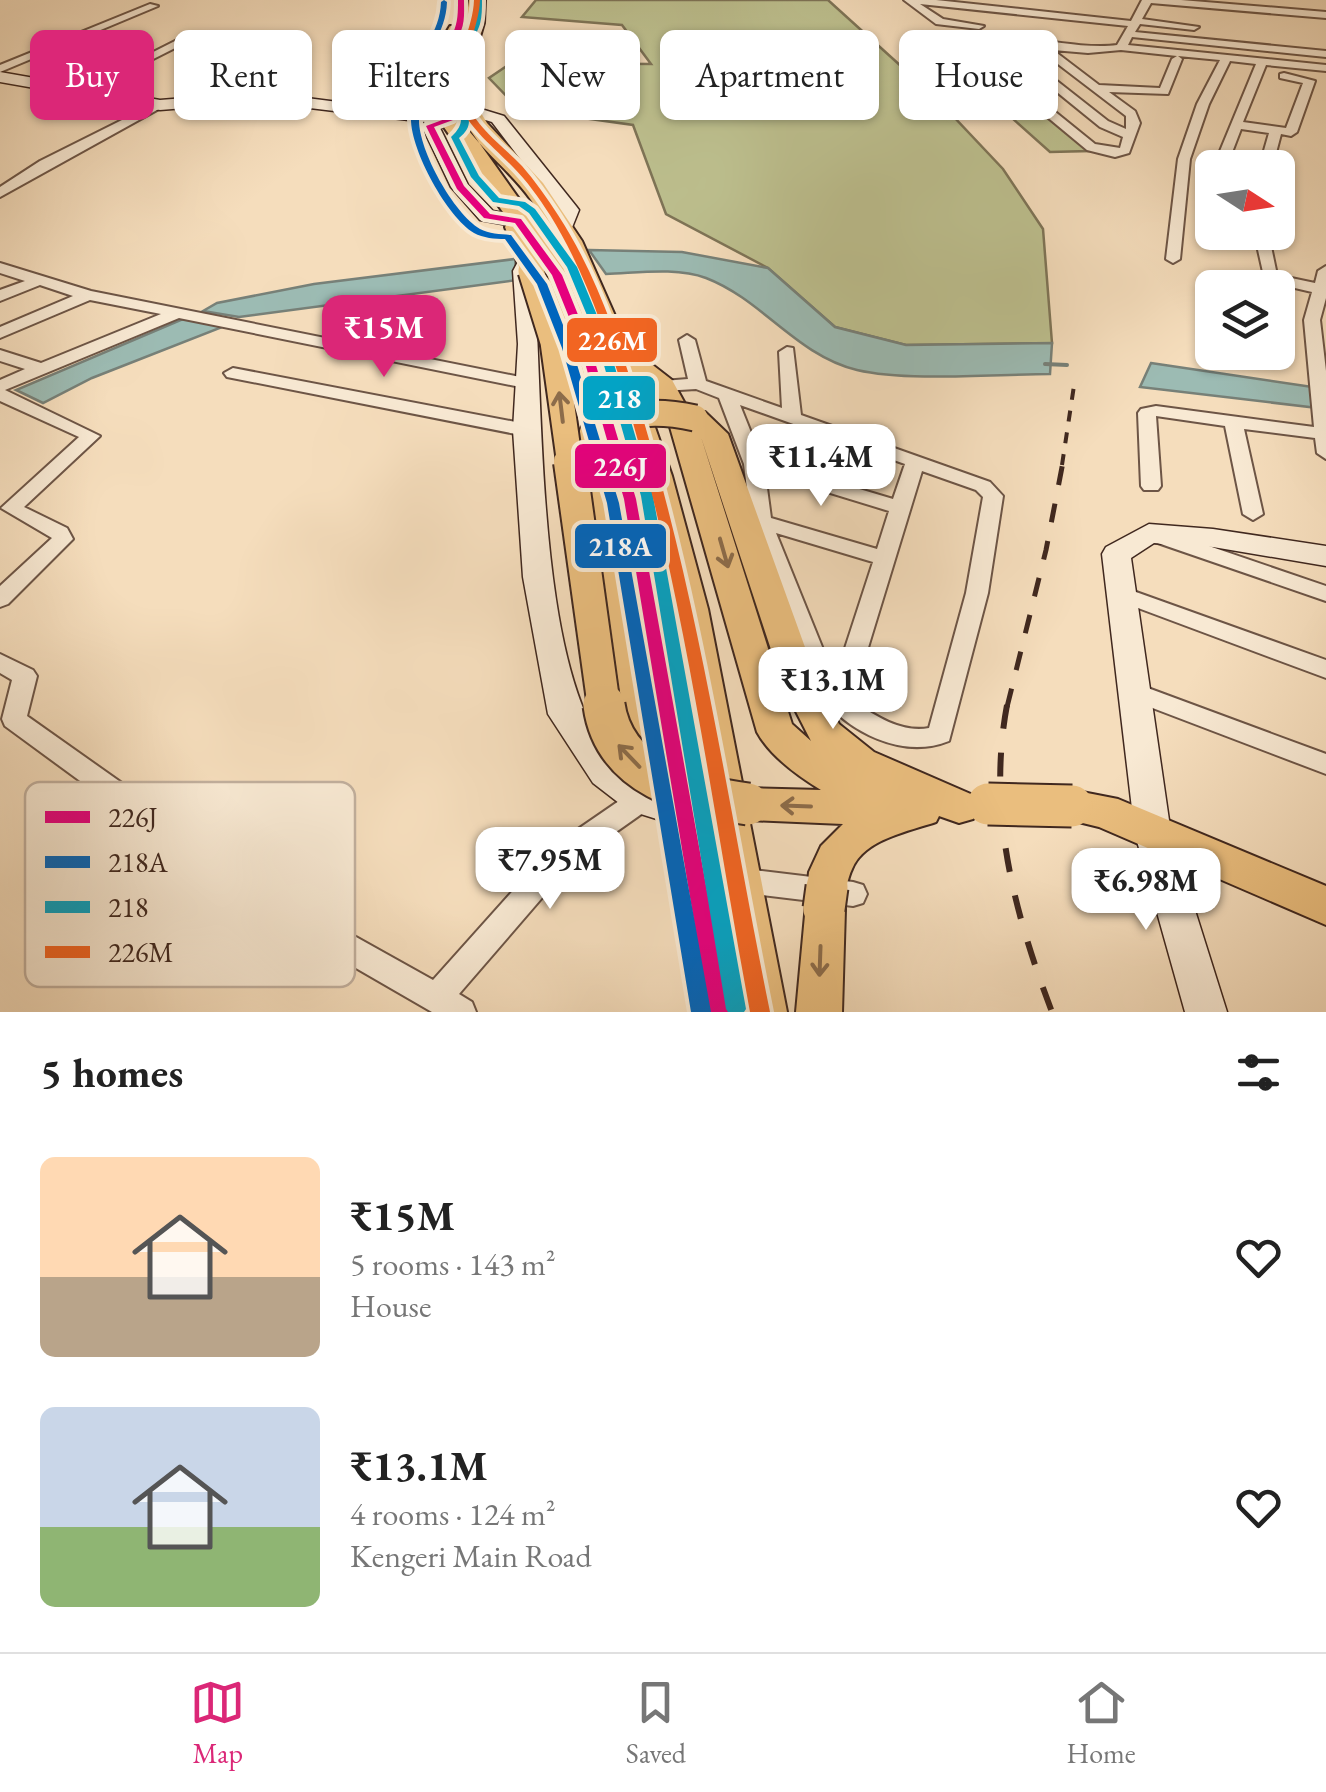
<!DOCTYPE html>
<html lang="en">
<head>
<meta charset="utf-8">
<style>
	:root { --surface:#fff; --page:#f6f6f6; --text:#222; --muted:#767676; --line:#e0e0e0; --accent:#db2777 }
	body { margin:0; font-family:"EB Garamond",serif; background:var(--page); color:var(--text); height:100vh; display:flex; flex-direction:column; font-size:38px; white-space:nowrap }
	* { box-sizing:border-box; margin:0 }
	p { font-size:32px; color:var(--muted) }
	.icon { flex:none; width:55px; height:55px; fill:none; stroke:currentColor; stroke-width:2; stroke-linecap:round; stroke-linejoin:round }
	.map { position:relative; height:1012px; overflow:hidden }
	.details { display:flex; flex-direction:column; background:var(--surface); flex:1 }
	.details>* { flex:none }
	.top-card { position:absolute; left:30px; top:30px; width:1268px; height:90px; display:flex; gap:20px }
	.needle { width:65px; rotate:102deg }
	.buttons { position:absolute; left:1195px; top:150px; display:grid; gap:20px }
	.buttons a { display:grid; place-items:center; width:100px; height:100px; border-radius:15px; background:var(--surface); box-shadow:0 2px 8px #0004; font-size:50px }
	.price { position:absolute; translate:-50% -85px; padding:0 22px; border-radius:20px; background:#fff; color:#222; font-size:32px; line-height:65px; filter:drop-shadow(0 2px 5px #0008) }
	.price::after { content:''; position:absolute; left:50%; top:60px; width:30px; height:22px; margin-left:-15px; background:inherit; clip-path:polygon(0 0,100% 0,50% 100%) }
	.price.active { background:var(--accent); color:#fff }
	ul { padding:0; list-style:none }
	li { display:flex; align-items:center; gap:30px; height:250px; padding:0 40px }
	li span { display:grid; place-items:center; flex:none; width:280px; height:200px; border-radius:15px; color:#555 }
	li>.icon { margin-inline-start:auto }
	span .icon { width:120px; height:120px; fill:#fffc; stroke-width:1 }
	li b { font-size:42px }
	h2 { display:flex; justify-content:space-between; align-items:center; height:120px; padding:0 40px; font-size:42px }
	.chip { padding:0 35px; border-radius:15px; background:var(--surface); box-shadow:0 2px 8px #0004; font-size:35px; line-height:90px }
	.chip.active { background:var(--accent); color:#fff }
	.menu { display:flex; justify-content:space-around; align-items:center; height:140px; border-top:2px solid var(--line); background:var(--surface); font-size:28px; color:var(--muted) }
	.menu a { display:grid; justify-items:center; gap:5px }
	.menu .active { color:var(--accent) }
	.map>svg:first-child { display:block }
</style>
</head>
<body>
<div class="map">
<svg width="1326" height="1012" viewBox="0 0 1326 1012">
	<rect width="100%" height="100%" fill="#f5ddbc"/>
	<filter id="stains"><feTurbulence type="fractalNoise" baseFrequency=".002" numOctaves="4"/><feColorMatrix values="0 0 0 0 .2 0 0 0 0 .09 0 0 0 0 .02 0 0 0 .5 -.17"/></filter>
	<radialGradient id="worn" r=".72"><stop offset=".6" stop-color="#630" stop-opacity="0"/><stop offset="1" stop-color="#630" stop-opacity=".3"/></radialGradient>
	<path fill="#bdc08f" stroke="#7e7457" stroke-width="2.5" d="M536 0H828L934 96 1003 169 1043 229 1052 343 906 345 835 327 768 268 666 214 633 125 519 109 489 78 511 63 651 64 622 25 522 17Z
		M917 33H943L1089 151 1050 152Z"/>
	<path fill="#9cbbb3" stroke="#778078" stroke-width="2.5" d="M589 250 682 252 768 268 835 327 906 345 1052 343 1050 374C996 374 908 382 857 370 796 355 763 300 706 278 676 267 638 273 606 274Z
		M515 259 517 280 239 317 203 311 217 303 314 284Z
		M190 316 230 324 92 378 43 403 16 390Z
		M1151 363 1326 389V409L1140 387Z"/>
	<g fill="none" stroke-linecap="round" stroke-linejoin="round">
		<path stroke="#778078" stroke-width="4" d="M1045 364 1067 365"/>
		<defs>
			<path id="street" d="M904 0H936L1131 21 1142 0H1181L1326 12V18L1151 3 1142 19 1199 27 1194 30 1140 24 1135 32 1326 51V57L1132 37 1128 45 1326 65V71L1266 65 1243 122 1286 128 1303 83 1280 78V74L1284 73 1315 81 1297 132 1291 136 1281 134 1272 168H1259L1269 133 1241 129 1226 168H1213L1256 64 1230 61 1209 104 1190 159 1180 259 1173 263 1166 259 1178 159 1197 104 1220 60 1178 56 1182 59 1168 94 1109 92 1135 111 1140 123 1129 153 1115 157 1087 150 952 38C981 23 1072 52 1117 45L1128 26 920 4 943 19 984 26 979 29 936 24ZM969 38 994 41 1100 127 1123 137 1120 148 1095 144 965 39ZM1010 44 1037 48 1126 116V129L1108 121ZM1053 50 1088 53 1121 50 1177 56 1172 59 1160 88 1099 85Z
				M150 4 158 6 0 72V65Z
				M177 40 182 43 181 45 84 94 74 92Z
				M156 103 166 105 0 197V187L40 161Z
				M1254 232H1268L1277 275 1315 283 1318 271 1326 266V298L1320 320 1326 371V459L1317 453 1315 438 1244 429 1263 514 1253 520 1243 514 1225 426 1156 416 1161 486 1158 490H1144L1141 486 1138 413 1141 409 1156 406 1314 427 1304 320 1312 292 1265 281Z
				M0 263 91 291 525 378 534 383 525 388 179 318 5 390 100 436 24 507 67 528 73 539 8 604 0 607V586L52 538 1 508 79 437 0 401V380L25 369 0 361V350L41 363 161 314 90 300 0 338V327L73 296 40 285 0 301V290L25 281 0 273Z
				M687 335 695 340 706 381 782 408 779 352 787 347 793 348 801 415 990 482 1003 496 988 593 949 741C902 760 849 732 819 695L751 522 744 464 719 398 696 389 663 391 654 386 663 381 688 379 679 340ZM740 405 905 464 893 499 762 460ZM922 471 976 490 983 497 966 593 929 728C901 733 875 716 852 700ZM765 473 889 511 877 549 771 518ZM776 533 873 562 835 679Z
				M233 368 526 424 535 430 526 436 227 377 224 373Z
				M1162 530 1326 586V601L1155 542 1152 537 1155 532Z
				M1122 587 1326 660V678L1114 599 1111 594 1114 589Z
				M0 654 33 670 37 676 27 716 279 894 433 980 552 847 632 792 641 789 650 792 654 800 650 808 572 863 459 994 472 1002 476 1012H432L259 912 5 726 2 719 12 680 0 673Z
				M1137 684 1326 754V774L1129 699 1125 693 1129 687Z
				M737 868 853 882 863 885 867 894 863 903 853 906 737 892 727 889 723 880 727 871Z"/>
			<path id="secondary" d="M0 72 160 100 260 92 455 117V123L440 128 468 185 493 211 525 217 528 221 518 227 480 220 451 187 422 126 425 122 260 102 160 110 0 82Z
				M468 105 504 116 576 206 579 210 569 235H555L552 231 559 210 492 122 462 113 460 110Z
				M528 254 538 260 533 271C545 387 532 688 620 765 643 785 667 792 695 801L700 812 695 823 682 827 628 810 593 783 548 714 523 577 513 430 518 344 513 271 521 256Z
				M1149 524 1213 529 1326 546V566L1213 547 1154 543 1131 558 1171 834 1227 1012H1185L1135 834 1102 554 1106 547Z"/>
			<path id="primary" d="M518 215 529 221 527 227 541 267 538 272H522L519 267 505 227 511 217Z
				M614 339 623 342 672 380 689 411 705 412 728 434 819 686 839 724 874 752 973 795 979 807 973 819 959 823 939 816 936 822C910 831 864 839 852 869 847 879 847 890 841 900L845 909 842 1012H796L809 872 821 846 843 824 748 820 734 815 728 804 734 793 748 788 821 790C798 776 770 756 757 732L670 427 652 390 601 347ZM701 437 783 686 811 741 792 724Z
				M593 422 607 430 600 449 659 708 683 760 677 771 664 775 651 771 623 708 572 449 583 424Z
				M1072 790 1118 799 1326 886V925L1099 827 1058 817 1052 806 1058 795Z"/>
			<path id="highway" d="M469 0H485L484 23 470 71 471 96 487 123 543 183 582 241 620 327 672 476 708 609 787 1012H692L613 499 573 355 537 261 439 120C422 83 429 60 450 26L465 30ZM465 31C457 52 445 74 451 97 462 137 508 166 531 200 561 241 579 291 596 339L563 261 453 106 447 74Z"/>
		</defs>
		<use href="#street" stroke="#6d5546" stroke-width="4"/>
		<use href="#secondary" stroke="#40281f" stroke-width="3"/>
		<use href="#primary" stroke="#40281f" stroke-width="4"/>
		<use href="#highway" stroke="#40281f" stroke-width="4"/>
		<use href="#street" fill="#f8e9d3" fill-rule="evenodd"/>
		<use href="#secondary" fill="#f8e9d3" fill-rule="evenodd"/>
		<use href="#primary" fill="#eabe7e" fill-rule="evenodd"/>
		<use href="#highway" fill="#eabe7e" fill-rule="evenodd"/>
		<path stroke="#40281f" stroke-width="4" stroke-dasharray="11 11" stroke-linecap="butt" d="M1062 465 1075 379"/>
		<path stroke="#40281f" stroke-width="5" stroke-dasharray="19 19" stroke-linecap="butt" d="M1007 707 1046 550 1063 462"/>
		<path stroke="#40281f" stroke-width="6" stroke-dasharray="24 24" stroke-linecap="butt" d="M1007 705C987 812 1014 912 1052 1012"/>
		<defs>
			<path id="primary-bridge-far3" d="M530 267 532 273"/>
			<path id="primary-bridge-far2" d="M531 271 553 342 570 465
				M593 430C627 411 658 410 695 418"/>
			<path id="primary-bridge-far1" d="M570 462 604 707"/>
			<path id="primary-bridge" d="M604 705C614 776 687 796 748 804
				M988 804 1072 806
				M824 909 827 887"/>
		</defs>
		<use href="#primary-bridge-far3" stroke="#40281f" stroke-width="22" stroke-linecap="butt"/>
		<use href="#primary-bridge-far2" stroke="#40281f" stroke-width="29" stroke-linecap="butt"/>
		<use href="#primary-bridge-far1" stroke="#40281f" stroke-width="36" stroke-linecap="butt"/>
		<use href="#primary-bridge" stroke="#40281f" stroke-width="45" stroke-linecap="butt"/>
		<use href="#primary-bridge-far3" stroke="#eabe7e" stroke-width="20"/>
		<use href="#primary-bridge-far2" stroke="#eabe7e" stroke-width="25"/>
		<use href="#primary-bridge-far1" stroke="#eabe7e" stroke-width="32"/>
		<use href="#primary-bridge" stroke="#eabe7e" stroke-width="41"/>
		<defs>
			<path id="bus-1" d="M458 0H464C464 11 465 21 461 31 453 49 439 62 440 82 441 96 447 108 453 120L434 127 464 186 490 214 521 219 562 275 589 342 636 499 729 1012H709L624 499 579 342 552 275 515 223 484 218 457 189 426 126 445 119C439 106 433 93 433 79 433 61 447 49 453 33 458 22 458 12 458 0Z"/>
			<path id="bus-2" d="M444 0 447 2C446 34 425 50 422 78 421 89 424 100 428 110L419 119C418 149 453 213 480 229 489 234 501 234 511 235L547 284 572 348 619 503 711 1012H691L607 503 562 348 537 284 505 239C495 239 483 238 474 233 447 217 410 149 411 118L420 110C417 99 414 89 415 78 418 50 440 34 441 2Z"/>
			<path id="bus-3" d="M476 0H482C482 8 482 16 480 24 474 43 456 60 456 81 456 104 483 119 459 138L479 176 499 198 525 202 535 209 577 267 606 337 653 496 746 1009 744 1012H728L726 1009 641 496 596 337 567 267 529 213 519 206 493 202 471 177 451 137C475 115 448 106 449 81 449 59 468 43 474 23 476 16 476 8 476 0Z"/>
			<path id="bus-4" d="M474 0H480C479 32 456 64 465 96 472 125 502 145 522 166 535 181 547 198 558 215 594 270 616 334 636 396 699 597 728 806 770 1012H750C711 803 685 592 623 389 604 329 583 268 550 215 539 198 527 181 513 167 493 146 464 125 457 96 450 64 473 32 474 0Z"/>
		</defs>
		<use href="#bus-1" stroke="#f8e9d3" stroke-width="8"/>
		<use href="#bus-2" stroke="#f8e9d3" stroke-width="8"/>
		<use href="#bus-3" stroke="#f8e9d3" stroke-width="8"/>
		<use href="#bus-4" stroke="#f8e9d3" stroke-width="8"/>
		<use href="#bus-1" fill="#e5007d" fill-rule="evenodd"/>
		<use href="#bus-2" fill="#0065bd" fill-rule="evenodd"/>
		<use href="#bus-3" fill="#03a3c5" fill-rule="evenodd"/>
		<use href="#bus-4" fill="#f26522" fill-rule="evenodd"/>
	</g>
	<defs><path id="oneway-shaft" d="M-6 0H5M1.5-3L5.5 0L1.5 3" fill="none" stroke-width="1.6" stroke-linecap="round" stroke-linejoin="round" transform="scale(2.5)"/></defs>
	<g stroke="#8c6c4a">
		<use href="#oneway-shaft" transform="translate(561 407) rotate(-97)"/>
		<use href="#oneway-shaft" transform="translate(724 553) rotate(74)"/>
		<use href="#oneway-shaft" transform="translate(629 756) rotate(-134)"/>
		<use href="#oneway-shaft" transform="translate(796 806) rotate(-178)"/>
		<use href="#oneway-shaft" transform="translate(820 961) rotate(92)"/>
	</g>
	<rect x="25" y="782" width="330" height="205" rx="15" fill="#f8e9d3" stroke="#c1af9d" stroke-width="2.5"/>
	<rect x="45" y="811" width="45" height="12" fill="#e5007d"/>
	<rect x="45" y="856" width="45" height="12" fill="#0065bd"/>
	<rect x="45" y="901" width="45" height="12" fill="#03a3c5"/>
	<rect x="45" y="946" width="45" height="12" fill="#f26522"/>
	<g font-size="28" fill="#40281f">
		<text x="108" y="827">226J</text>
		<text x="108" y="872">218A</text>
		<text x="108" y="917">218</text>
		<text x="108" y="962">226M</text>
	</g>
	<g stroke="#f8e9d3" stroke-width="4">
		<rect x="565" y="316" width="94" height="48" rx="10" fill="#f26522"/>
		<rect x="581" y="374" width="76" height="48" rx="10" fill="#03a3c5"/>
		<rect x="573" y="442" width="95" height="48" rx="10" fill="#e5007d"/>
		<rect x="573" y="522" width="95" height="48" rx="10" fill="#0065bd"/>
	</g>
	<g font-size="28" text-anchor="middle" font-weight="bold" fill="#fff">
		<text x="612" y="350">226M</text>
		<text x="619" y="408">218</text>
		<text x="620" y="476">226J</text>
		<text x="620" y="556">218A</text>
	</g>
	<rect width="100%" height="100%" filter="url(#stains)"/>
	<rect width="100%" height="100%" fill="url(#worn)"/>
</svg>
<div class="buttons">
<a><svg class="needle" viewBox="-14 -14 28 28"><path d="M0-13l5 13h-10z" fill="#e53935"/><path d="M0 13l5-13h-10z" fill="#767676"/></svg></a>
<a><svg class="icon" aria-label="layers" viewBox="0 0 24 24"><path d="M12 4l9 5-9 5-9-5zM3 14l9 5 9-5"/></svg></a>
</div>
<b class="price active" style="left:384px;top:380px">₹15M</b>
<b class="price" style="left:821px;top:509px">₹11.4M</b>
<b class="price" style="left:833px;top:732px">₹13.1M</b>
<b class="price" style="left:550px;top:912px">₹7.95M</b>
<b class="price" style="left:1146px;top:933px">₹6.98M</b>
<div class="top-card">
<a class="chip active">Buy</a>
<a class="chip">Rent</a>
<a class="chip">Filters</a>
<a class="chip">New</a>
<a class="chip">Apartment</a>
<a class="chip">House</a>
</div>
</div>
<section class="details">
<h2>5 homes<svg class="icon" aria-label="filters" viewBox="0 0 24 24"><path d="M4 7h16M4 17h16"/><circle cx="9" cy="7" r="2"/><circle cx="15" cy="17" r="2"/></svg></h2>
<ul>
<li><span style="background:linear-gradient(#ffd9b3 60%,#b9a48a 0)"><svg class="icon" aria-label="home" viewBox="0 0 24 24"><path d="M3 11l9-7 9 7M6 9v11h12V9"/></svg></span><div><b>₹15M</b><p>5 rooms · 143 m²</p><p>House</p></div><svg class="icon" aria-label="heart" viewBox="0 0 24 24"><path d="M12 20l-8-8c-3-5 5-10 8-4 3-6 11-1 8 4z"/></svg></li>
<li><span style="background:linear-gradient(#c9d6e8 60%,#8fb573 0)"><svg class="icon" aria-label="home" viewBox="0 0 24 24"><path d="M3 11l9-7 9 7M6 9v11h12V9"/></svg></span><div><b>₹13.1M</b><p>4 rooms · 124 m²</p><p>Kengeri Main Road</p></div><svg class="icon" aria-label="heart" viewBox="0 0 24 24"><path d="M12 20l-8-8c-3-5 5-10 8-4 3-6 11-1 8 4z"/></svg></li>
</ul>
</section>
<nav class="menu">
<a class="active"><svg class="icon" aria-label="map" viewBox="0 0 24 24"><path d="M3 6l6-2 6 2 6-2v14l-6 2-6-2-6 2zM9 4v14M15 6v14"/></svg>Map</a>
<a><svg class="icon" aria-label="saved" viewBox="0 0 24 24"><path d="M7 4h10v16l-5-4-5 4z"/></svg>Saved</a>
<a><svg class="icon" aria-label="home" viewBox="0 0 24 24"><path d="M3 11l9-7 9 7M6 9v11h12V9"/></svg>Home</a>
</nav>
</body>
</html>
